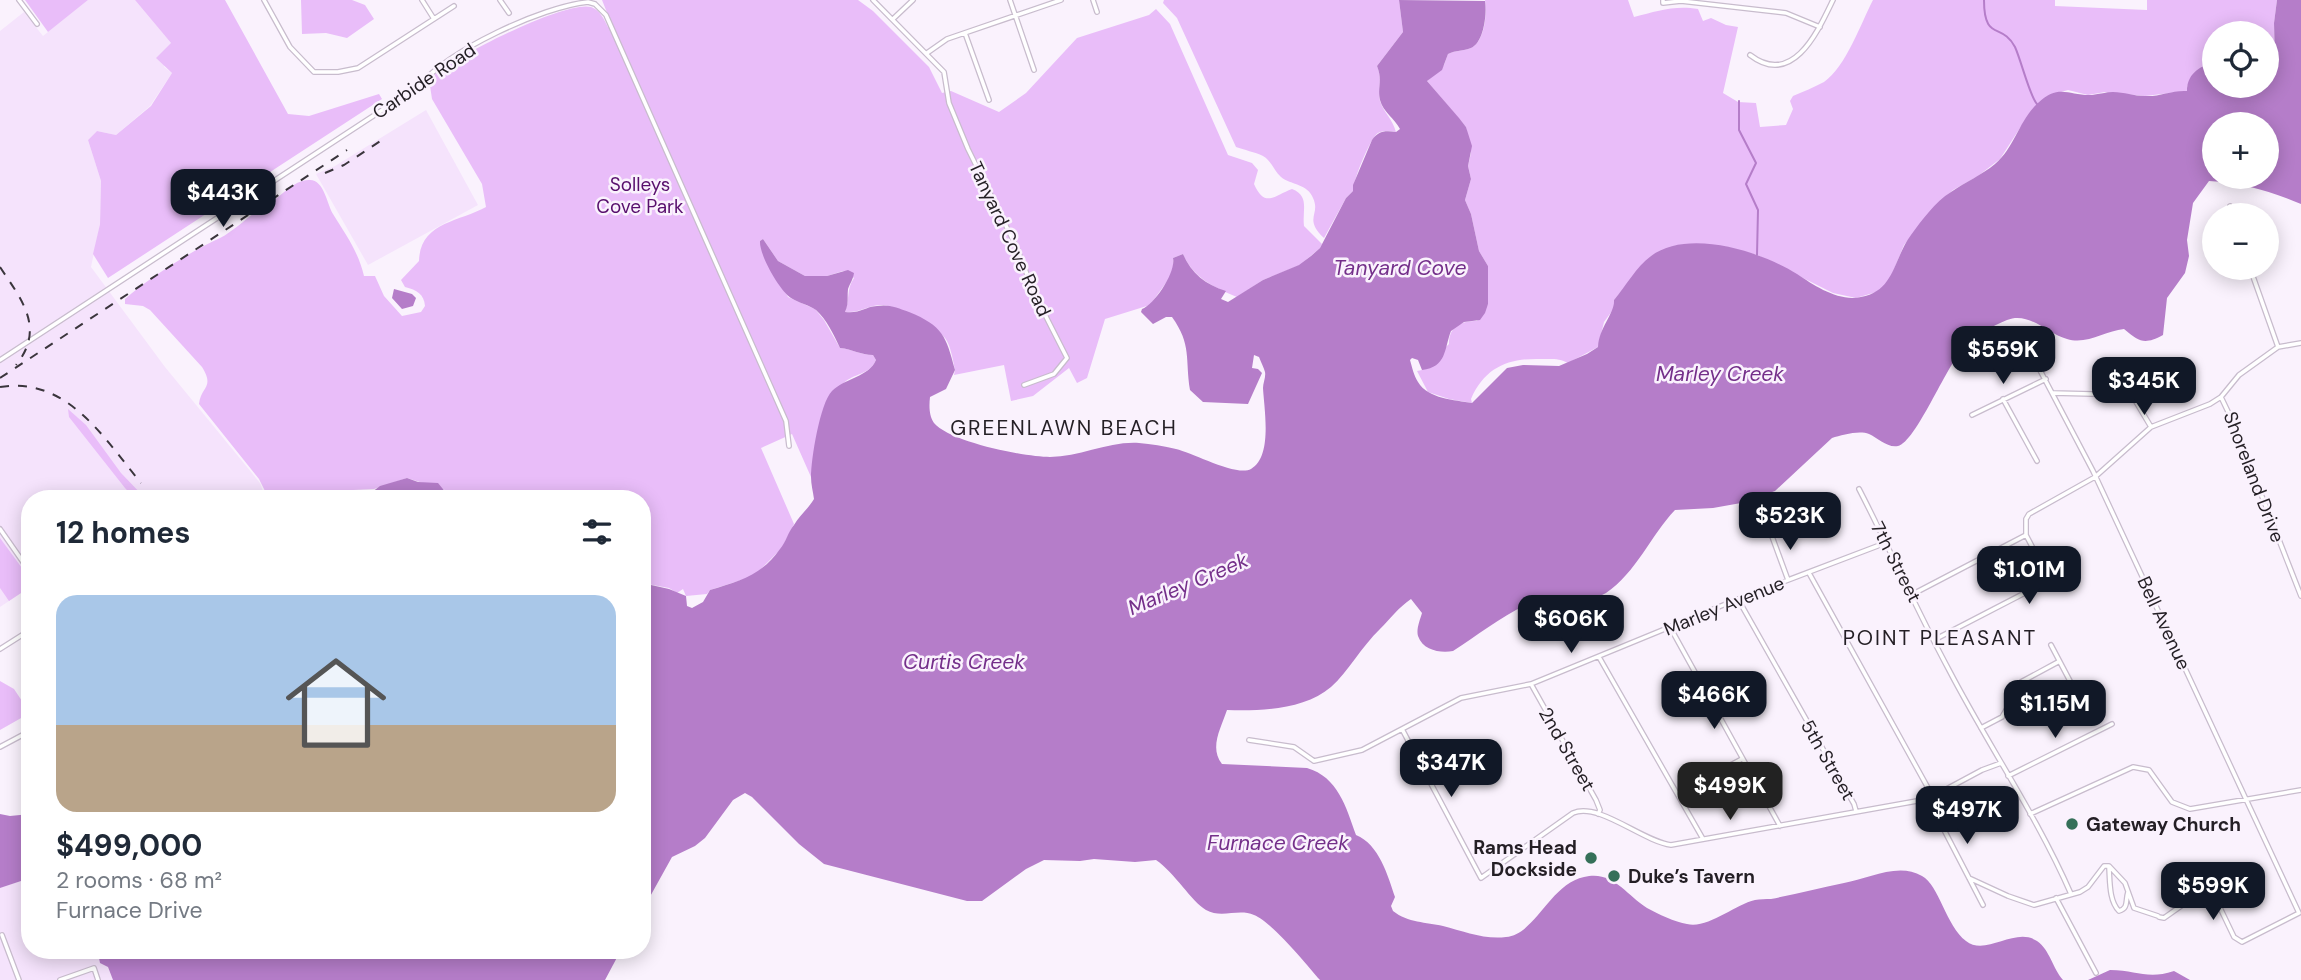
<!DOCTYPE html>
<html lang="en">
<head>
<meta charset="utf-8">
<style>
	:root { --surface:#fff; --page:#f2f2f3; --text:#1f2937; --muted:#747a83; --accent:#111827 }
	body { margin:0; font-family:"DM Sans",sans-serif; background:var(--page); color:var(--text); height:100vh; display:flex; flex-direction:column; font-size:26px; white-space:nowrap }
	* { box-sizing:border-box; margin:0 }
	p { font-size:23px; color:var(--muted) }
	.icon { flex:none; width:38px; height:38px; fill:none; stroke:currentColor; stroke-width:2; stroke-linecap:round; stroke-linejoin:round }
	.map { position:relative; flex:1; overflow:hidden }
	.panel { position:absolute; left:21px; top:490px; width:630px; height:469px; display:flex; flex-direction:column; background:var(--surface); border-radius:28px; box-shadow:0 4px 18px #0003 }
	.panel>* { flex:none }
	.buttons { position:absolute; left:2202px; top:21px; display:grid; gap:14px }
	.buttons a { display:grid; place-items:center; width:77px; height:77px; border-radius:50%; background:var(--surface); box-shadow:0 4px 18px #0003; font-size:35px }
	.price { position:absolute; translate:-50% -60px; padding:0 16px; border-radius:14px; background:var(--accent); color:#fff; font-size:23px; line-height:46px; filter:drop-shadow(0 2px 4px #0008) }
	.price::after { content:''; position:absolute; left:50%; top:42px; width:21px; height:16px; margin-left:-10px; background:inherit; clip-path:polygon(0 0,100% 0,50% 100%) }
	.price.active { background:#222; color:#fff }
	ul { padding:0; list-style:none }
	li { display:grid; align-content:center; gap:14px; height:371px; padding:0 35px }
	li span { display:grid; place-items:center; height:217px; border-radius:21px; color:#555 }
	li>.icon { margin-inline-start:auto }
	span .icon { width:126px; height:126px; fill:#fffc; stroke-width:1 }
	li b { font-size:30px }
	h2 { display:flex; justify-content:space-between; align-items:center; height:84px; padding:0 35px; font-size:30px }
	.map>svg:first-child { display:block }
</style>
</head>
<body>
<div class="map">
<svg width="2301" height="980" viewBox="0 0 2301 980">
	<rect width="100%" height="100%" fill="#faf2fd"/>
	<path fill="#f5e3fc" d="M88 0H135L171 43 164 67 172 73 150 106 116 135 97 131 88 140 101 181 100 224 91 267 165 367 260 483 266 499H30V587L0 607V31L24 12 43 36Z
		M426 110 478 205 368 265 316 174 335 166Z
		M30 878V950H103L99 958 108 967 113 980H0V888Z"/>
	<path fill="#e9bdf9" d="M25 0H88L48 32Z
		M135 0H225L288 114 309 116 379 94 382 99 108 278 93 254 100 224 101 181 88 140 97 131 116 135 151 106 172 73 156 58 171 43Z
		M301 0H352L365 5 374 19 347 38 326 33 302 34Z
		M602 0H858L873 11 929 67 942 93 951 91 999 112 1026 93 1077 38 1149 15 1156 9 1170 24 1228 155 1252 163 1258 170 1254 184C1265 209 1275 195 1292 189 1310 196 1302 210 1304 226L1322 244 1320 248 1300 265 1263 280 1237 297C1215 288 1193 278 1183 254L1173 258V273L1150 305 1105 319 1087 378 1077 383 1069 368 1033 396 1011 401 1004 365 954 375 955 370C953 361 951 346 945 338 935 325 899 306 882 305 868 305 861 313 845 312 850 300 846 289 854 278L843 271 827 276H805L778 261 763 239 760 241 788 297 815 309 824 320 840 348C852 349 861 355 873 355L876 360C870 374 857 373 846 381 817 403 816 444 811 477L792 434 761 448 794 524 782 548 754 576 710 590 707 594 686 596 683 589 677 593 669 588 642 583V499H451L445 490 407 478 374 489 353 490 342 499H266V493L259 479 199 404C201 386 215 388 202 367L150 310 143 306 125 304V299C149 278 191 251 220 238 237 229 251 213 268 204 281 197 294 179 310 180 324 180 327 204 333 214 346 235 358 251 364 276H375L384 296 402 316 421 312 425 306C424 294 417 290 405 287L401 280 419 261C420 222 459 222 486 207L482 184 432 99 429 79C449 59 565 0 591 7 600 10 604 19 608 27L611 26 620 45Z
		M1164 0H1399L1403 32 1377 66C1383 81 1377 87 1380 101 1384 113 1392 118 1396 132 1390 131 1384 130 1378 133 1370 138 1353 181 1353 191L1346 198 1324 238C1303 218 1321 215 1313 198 1308 184 1291 185 1281 177 1274 171 1271 160 1263 156 1255 152 1244 150 1236 147L1177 18 1163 3Z
		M1485 0H1628L1634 17C1657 11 1675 5 1698 9L1703 21 1711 18 1726 25 1738 27 1723 93 1738 102 1756 103 1760 127 1786 125 1793 109 1790 101 1793 96C1803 92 1814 87 1824 82 1846 67 1861 23 1873 0H2055V6L2147 10V0H2277L2274 23 2275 61 2266 71V33H2214V62L2204 65 2187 86V91L2145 96 2105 92 2088 95 2068 90 2047 96 2029 114 2000 159 1978 176 1953 190 1935 206 1904 245 1890 279 1880 291 1856 298 1833 293 1757 255 1727 247 1688 244 1674 246 1651 256 1614 300 1615 307 1604 322 1598 347 1568 363C1560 358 1551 359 1541 359 1509 358 1485 367 1471 399L1472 403 1449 399 1428 392 1417 371 1422 370 1449 344C1449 326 1461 321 1477 321L1488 304V266L1479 251 1471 214 1465 200 1471 179 1468 166 1471 153 1466 127 1427 81 1444 65 1448 54C1456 50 1463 51 1471 48 1485 41 1487 14 1485 0Z
		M68 409 86 425 121 473 146 499H135L125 488 69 417Z
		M0 538 30 579V587L9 601 0 588Z
		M0 681 14 689 30 713 0 730Z"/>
	<path fill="#b57dc9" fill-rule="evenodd" d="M1399 0 1485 1C1487 14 1484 42 1471 48 1463 51 1456 50 1448 54L1442 70 1427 81 1459 118 1466 127 1472 146 1468 166 1471 179 1465 200 1471 214 1479 251 1488 266V304L1485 313 1480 320 1464 322 1451 331C1444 349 1447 367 1422 370L1418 360 1412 358 1410 360C1412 367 1414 376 1418 382 1428 399 1455 400 1472 403L1507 368 1523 365 1559 366 1587 354 1598 347C1599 327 1615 313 1614 300 1626 286 1636 267 1651 256 1689 228 1762 252 1797 274 1815 286 1839 302 1861 297 1895 291 1893 259 1911 235 1922 220 1935 202 1951 192 1965 182 1982 175 1995 164 2015 147 2019 120 2038 103 2059 83 2069 96 2092 95 2100 94 2106 92 2113 92 2124 92 2134 96 2145 96 2159 97 2172 90 2187 91 2187 75 2198 67 2213 62L2214 86H2266V71L2275 61 2274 23 2277 0H2301V204C2270 191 2242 183 2209 181L2193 203 2187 240 2189 256 2185 273 2167 298 2163 335C2144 345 2140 342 2124 329 2105 331 2087 345 2067 339 2048 334 2029 311 2007 320 1992 326 1974 336 1963 349 1946 366 1916 442 1898 446 1887 448 1878 438 1869 434 1859 430 1842 435 1832 438L1775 491 1741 503 1713 508 1675 510C1651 535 1636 573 1606 593 1589 604 1567 592 1548 597 1513 606 1483 632 1453 651 1441 653 1423 651 1418 636 1416 629 1420 620 1422 613L1411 599C1399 607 1390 619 1380 629 1362 646 1348 672 1331 687 1304 710 1260 711 1227 710 1221 728 1209 748 1222 764L1307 768C1338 777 1346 807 1356 835 1379 844 1388 876 1395 897L1391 906 1393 911C1408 923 1426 922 1443 926 1463 931 1485 940 1506 937 1535 935 1550 884 1584 877 1613 870 1625 894 1647 908 1658 914 1675 922 1687 924 1708 929 1734 905 1755 900 1760 899 1766 899 1771 899 1796 894 1820 888 1844 883 1868 879 1898 862 1922 876 1939 885 1946 926 1966 941 1986 957 2015 926 2037 941 2050 950 2053 969 2063 980H1320C1306 964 1272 922 1254 915 1238 908 1222 919 1206 910 1191 901 1175 873 1156 860L1135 862 1094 859 1080 861 1044 860 1026 869 982 901H967L824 864 799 844 752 797 745 793 733 800 705 838 695 846 672 857 642 911V583L669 589 686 596 687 606 692 608 703 602 710 590C739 581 761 576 780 549 786 542 788 532 794 525 800 515 808 509 814 499 813 492 811 484 811 477 811 459 820 403 832 391 845 378 869 377 876 360L873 355C861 355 852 349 840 348 834 335 827 320 816 310 809 305 799 303 791 298 780 291 759 255 760 241L763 239 778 261 805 276H827L848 270 854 273C853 280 850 283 848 289 847 297 849 304 845 312 860 314 864 307 877 306 889 304 898 308 909 312 943 326 946 336 955 370L946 389 930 397C929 406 929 416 934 423 950 442 1025 457 1050 457 1080 457 1109 441 1139 443 1151 444 1164 446 1176 449 1193 453 1237 477 1251 469 1273 457 1264 408 1263 388 1263 383 1266 377 1265 372 1264 368 1261 362 1259 357L1254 355 1252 368 1258 369 1262 373 1248 404 1203 402 1190 390C1185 359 1192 345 1172 317H1166L1153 324 1141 312 1142 309C1155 304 1176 272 1173 258L1183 254C1191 273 1206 285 1226 291L1221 299 1228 302 1263 280 1299 265 1311 256 1320 248 1346 198 1353 191V185L1372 140C1378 131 1385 130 1396 132L1400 129C1395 119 1383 112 1380 100 1377 87 1383 81 1377 66L1403 32ZM2214 124H2266V177H2214Z
		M394 289 412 294 416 298 413 306 402 309 392 298Z
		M407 478 418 482 438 483 451 499H363L380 486Z
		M0 814 10 816 30 814V878L0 888Z
		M103 950H621L605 980H113L108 967 100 963 99 958Z
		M2110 970C2137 970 2147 980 2174 971L2190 980H2088Z"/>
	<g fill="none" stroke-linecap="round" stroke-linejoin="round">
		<path stroke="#b57dc9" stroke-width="2" d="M1984 0C1984 42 2002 22 2015 47 2021 60 2030 97 2037 104
			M1739 101V130L1756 163 1746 184 1758 210 1757 255"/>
		<defs>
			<path id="street" d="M19 0 37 24
				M264 0 290 47 314 72H338L358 68 454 6
				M422 0 434 19
				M500 0 509 13
				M873 0 944 72 949 103 968 149 1016 246 1035 295 1067 358 1054 374 1024 385
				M1010 0 1034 70
				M1093 0 1097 12
				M1663 0V3L1681 1 1786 13 1820 27
				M894 18 913 0
				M965 33 989 100
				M927 53 947 39 1061 0
				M1750 55C1793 88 1818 31 1833 0
				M2230 206 2233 215
				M2250 268 2278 347
				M2022 336 2093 471 2299 913
				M0 360 419 86C449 50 541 7 588 2L595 4 606 15 786 421 789 446
				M2053 393 2132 395 2151 427
				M2221 397 2232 420 2301 596
				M2003 399 2037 461
				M1972 415 2046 379
				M1859 489C1890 549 1917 611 1949 670 1988 745 2037 816 2071 894
				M0 529 30 572
				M1770 531 1788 580
				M2026 535V519L2029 514 2095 477 2151 427 2210 404 2221 397 2239 375 2278 347 2301 343
				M1809 573 1933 797
				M1913 594 2026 535
				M1738 599 1854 804 1856 811
				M1670 627 1780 826
				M1934 640 2046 582 2047 575 2026 535
				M2051 645 2070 681
				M0 649 30 630
				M1599 657 1703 839
				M1531 684 1596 800 1600 810 1598 814
				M1981 728 2002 717 2009 705 2014 688 2021 682 2058 662
				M1402 729 1481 878 1573 813C1599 802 1642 841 1671 845L1928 799 1982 770 2001 763
				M1249 740 1294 747 1314 761 1362 750 1461 698 1531 684 1738 599 1880 545 1889 547
				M0 747 30 731
				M2008 776 2112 724
				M1678 793 1742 759
				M1928 799 1983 905
				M2030 814 2133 767 2149 770 2172 802 2190 809 2301 790
				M2109 868C2110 882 2109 901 2119 911 2129 908 2125 901 2128 892
				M1969 878 2008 896 2034 905 2080 892 2088 887 2104 866H2109L2125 883 2134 908 2158 916
				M2056 898 2096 973
				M2159 917 2164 918 2205 889 2212 891 2234 937 2242 942 2299 913
				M2 935 19 980
				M60 980 94 968 98 980"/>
		</defs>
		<use href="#street" stroke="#c8bccd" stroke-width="6"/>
		<use href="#street" stroke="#fff" stroke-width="3.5"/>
		<path stroke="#3a353c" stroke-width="2" stroke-dasharray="9 9" stroke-linecap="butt" d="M325 173 344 165 382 140
			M0 267C21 299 46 328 16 365
			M0 378 347 150
			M0 387C67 376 104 438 141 483"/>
	</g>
	<g fill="#357059" stroke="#faf2fd" stroke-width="2.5">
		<circle cx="2072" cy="824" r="7"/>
		<circle cx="1591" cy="858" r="7"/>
		<circle cx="1614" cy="876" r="7"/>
	</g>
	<g text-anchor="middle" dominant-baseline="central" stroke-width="5" stroke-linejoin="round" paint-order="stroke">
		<g font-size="19" fill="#241f25" stroke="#faf2fd">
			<text transform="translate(424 81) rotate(-34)">Carbide Road</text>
			<text transform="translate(1010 239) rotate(65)">Tanyard Cove Road</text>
			<text transform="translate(2254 477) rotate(69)">Shoreland Drive</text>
			<text transform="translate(1896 562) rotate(63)">7th Street</text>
			<text transform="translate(1724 606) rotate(-22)">Marley Avenue</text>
			<text transform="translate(2164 623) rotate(65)">Bell Avenue</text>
			<text transform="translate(1567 749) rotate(60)">2nd Street</text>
			<text transform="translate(1828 760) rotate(60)">5th Street</text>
		</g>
		<g font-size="19" fill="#580f6d" stroke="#faf2fd">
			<text x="640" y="184">Solleys<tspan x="640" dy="22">Cove Park</tspan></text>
		</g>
		<g font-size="19" font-weight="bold" fill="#241f25" stroke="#faf2fd" text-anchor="start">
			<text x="2086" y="824">Gateway Church</text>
			<text x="1577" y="847" text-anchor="end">Rams Head<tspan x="1577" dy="22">Dockside</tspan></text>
			<text x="1628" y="876">Duke’s Tavern</text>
		</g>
		<g font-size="21" font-style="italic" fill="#742f8a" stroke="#faf2fd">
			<text x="1400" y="268">Tanyard Cove</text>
			<text x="1720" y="374">Marley Creek</text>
			<text transform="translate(1188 584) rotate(-23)">Marley Creek</text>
			<text x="964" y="662">Curtis Creek</text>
			<text x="1278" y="843">Furnace Creek</text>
		</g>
		<g font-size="21" letter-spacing="2" fill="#241f25" stroke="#faf2fd">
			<text x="1064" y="428">GREENLAWN BEACH</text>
			<text x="1940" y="638">POINT PLEASANT</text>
		</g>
	</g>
</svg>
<div class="buttons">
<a><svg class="icon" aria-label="locate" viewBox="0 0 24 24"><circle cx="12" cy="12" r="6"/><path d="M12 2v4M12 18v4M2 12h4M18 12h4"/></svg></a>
<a>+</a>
<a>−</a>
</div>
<b class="price" style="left:223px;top:229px">$443K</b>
<b class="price" style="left:2003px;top:386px">$559K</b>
<b class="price" style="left:2144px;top:417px">$345K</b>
<b class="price" style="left:1790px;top:552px">$523K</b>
<b class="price" style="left:2029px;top:606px">$1.01M</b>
<b class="price" style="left:1571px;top:655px">$606K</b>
<b class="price" style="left:1714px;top:731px">$466K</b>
<b class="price" style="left:2055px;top:740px">$1.15M</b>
<b class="price" style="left:1451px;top:799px">$347K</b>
<b class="price active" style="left:1730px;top:822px">$499K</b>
<b class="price" style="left:1967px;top:846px">$497K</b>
<b class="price" style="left:2213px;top:922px">$599K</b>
<section class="panel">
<h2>12 homes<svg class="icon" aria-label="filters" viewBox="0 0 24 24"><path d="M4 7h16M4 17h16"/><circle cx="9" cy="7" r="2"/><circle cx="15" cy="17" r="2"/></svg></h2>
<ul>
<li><span style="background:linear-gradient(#a9c7e8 60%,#b9a48a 0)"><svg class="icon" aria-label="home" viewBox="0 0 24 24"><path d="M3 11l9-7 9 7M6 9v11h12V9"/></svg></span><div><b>$499,000</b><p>2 rooms · 68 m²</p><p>Furnace Drive</p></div></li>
</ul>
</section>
</div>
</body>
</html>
